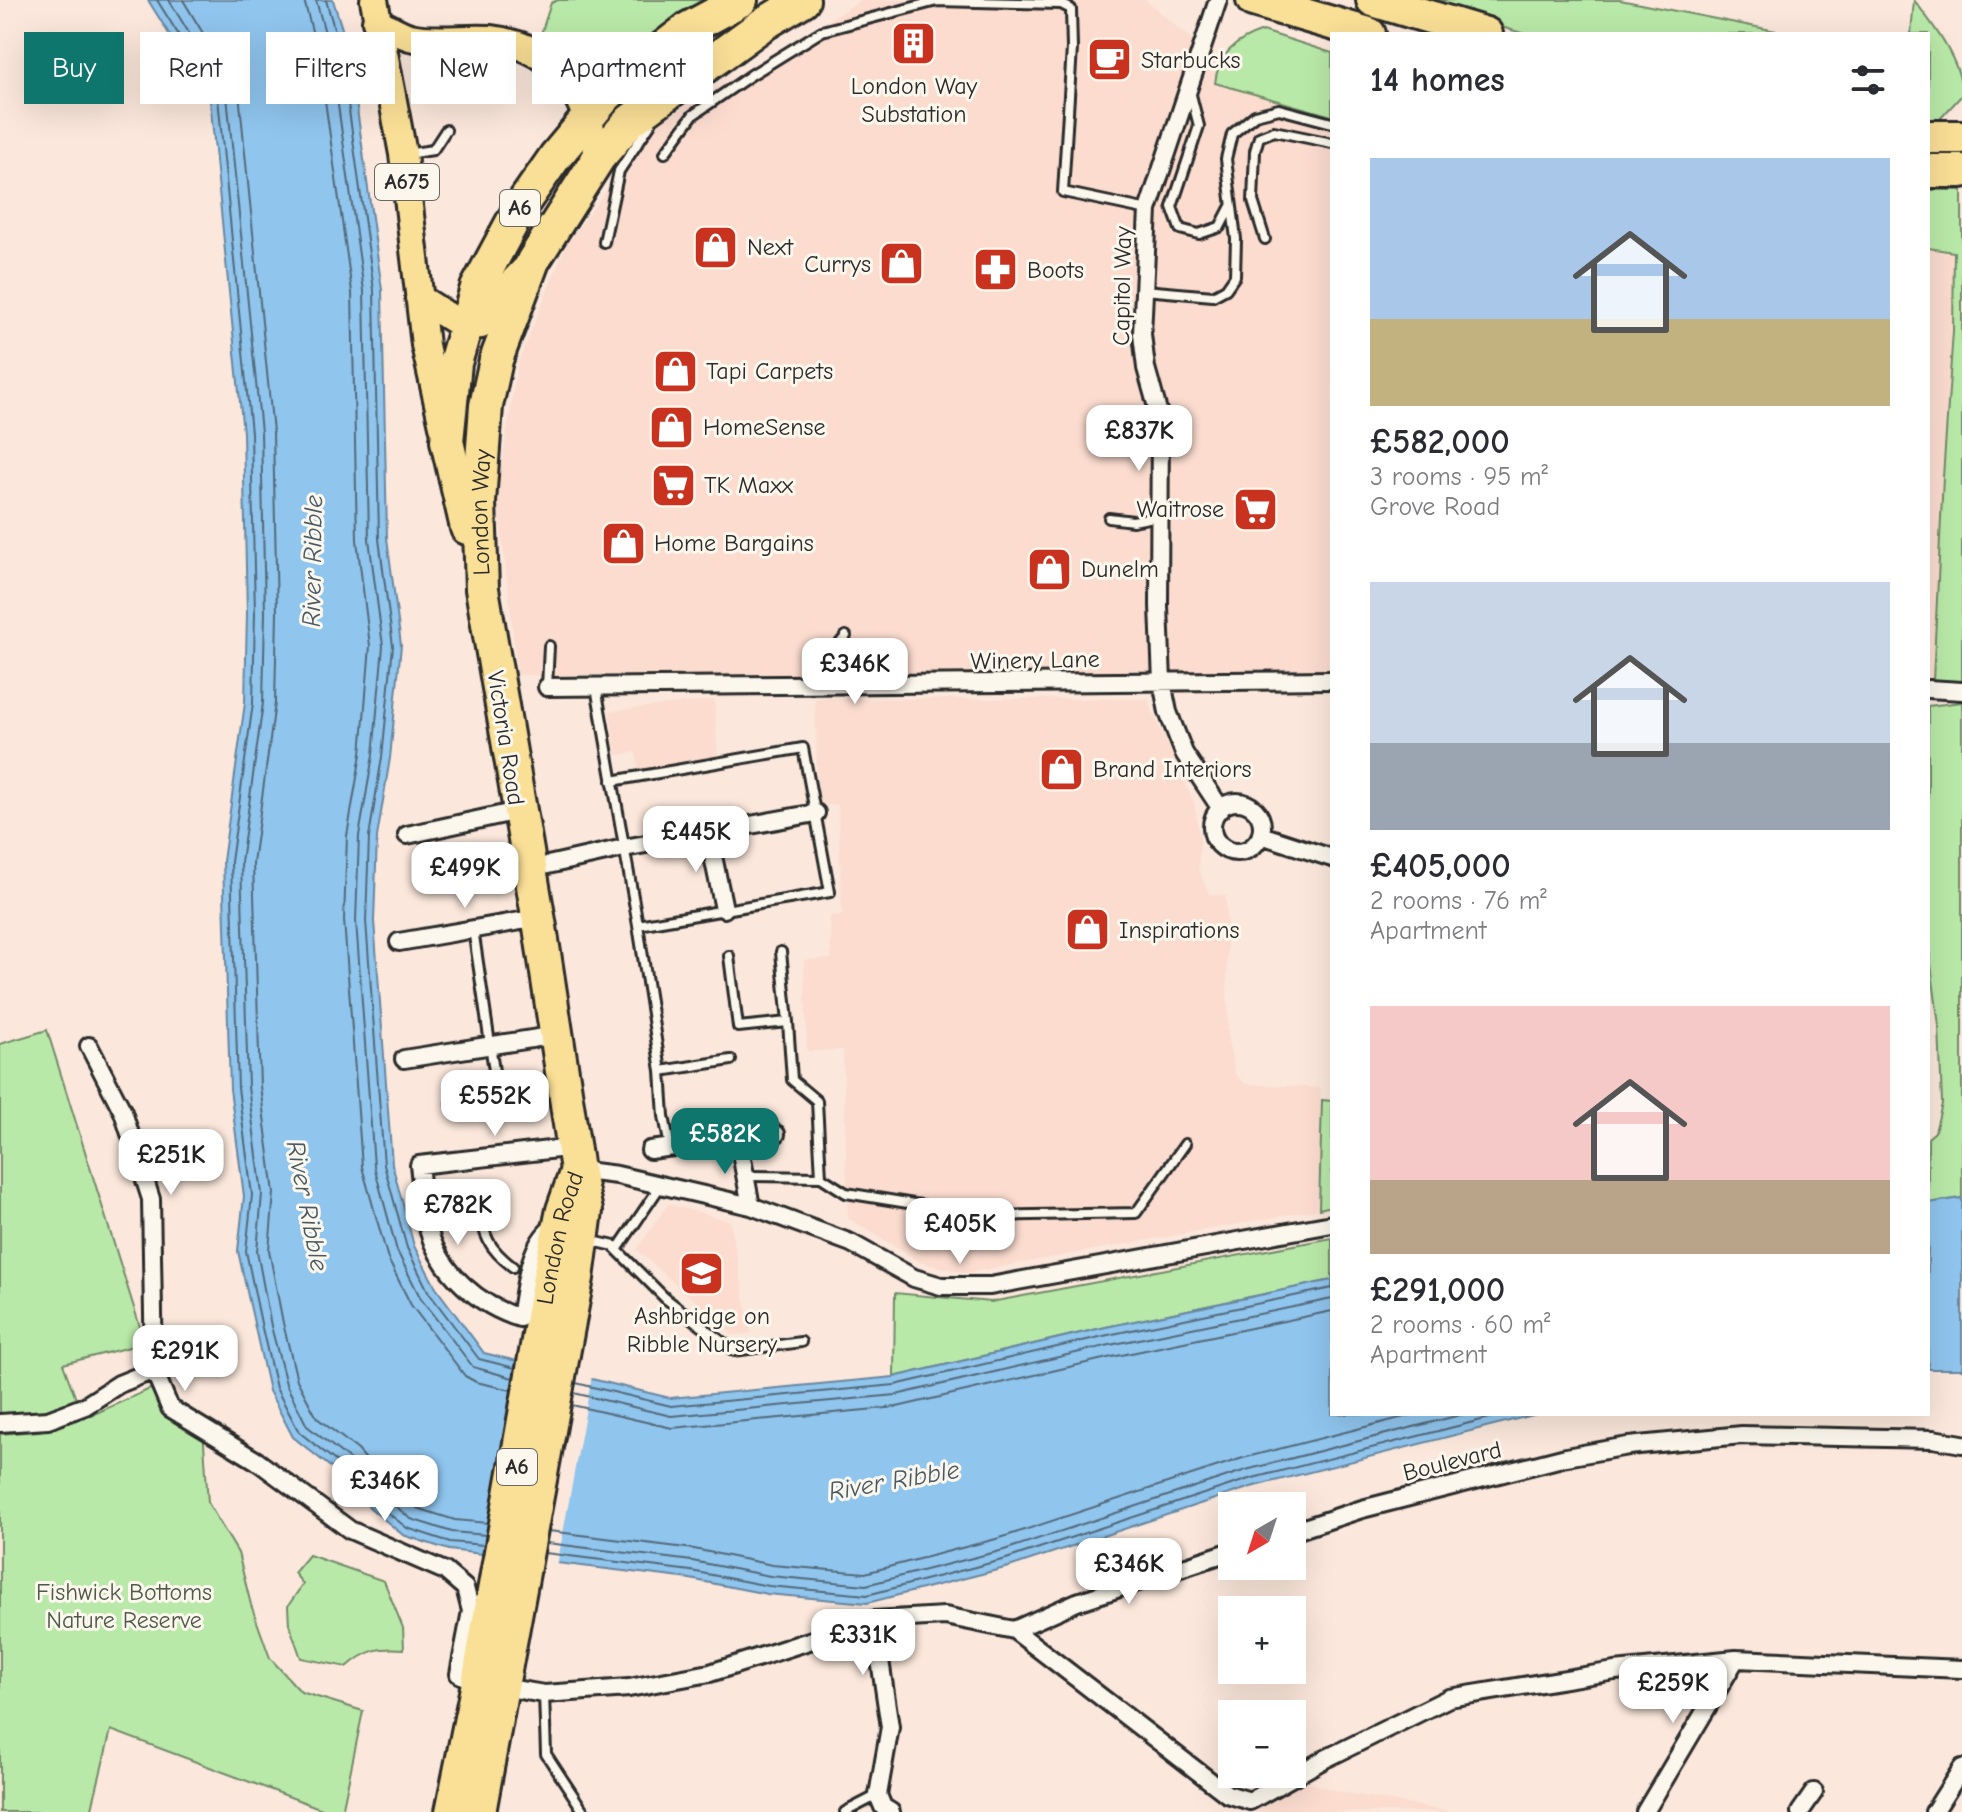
<!DOCTYPE html>
<html lang="en">
<head>
<meta charset="utf-8">
<style>
	:root { --surface:#fff; --page:#f2f2f3; --text:#2b2b33; --muted:#7c7c81; --accent:#0f766e }
	body { margin:0; font-family:"Comic Neue",sans-serif; background:var(--page); color:var(--text); height:100vh; display:flex; flex-direction:column; font-size:30px; white-space:nowrap }
	* { box-sizing:border-box; margin:0 }
	p { font-size:26px; color:var(--muted) }
	.icon { flex:none; width:44px; height:44px; fill:none; stroke:currentColor; stroke-width:2; stroke-linecap:round; stroke-linejoin:round }
	.map { position:relative; flex:1; overflow:hidden }
	.drawer { position:absolute; left:1330px; top:32px; width:600px; height:1384px; display:flex; flex-direction:column; background:var(--surface); border-radius:0px; box-shadow:0 8px 32px #0002 }
	.drawer>* { flex:none }
	.banner { position:absolute; left:24px; top:32px; width:760px; height:72px; display:flex; gap:16px }
	.needle { width:52px; rotate:219deg }
	.controls { position:absolute; left:1218px; top:1492px; display:grid; gap:16px }
	.controls a { display:grid; place-items:center; width:88px; height:88px; border-radius:0px; background:var(--surface); box-shadow:0 8px 32px #0002; font-size:40px }
	.price { position:absolute; translate:-50% -68px; padding:0 18px; border-radius:16px; background:#fff; color:#222; font-size:26px; line-height:52px; filter:drop-shadow(0 2px 4px #0008) }
	.price::after { content:''; position:absolute; left:50%; top:48px; width:24px; height:18px; margin-left:-12px; background:inherit; clip-path:polygon(0 0,100% 0,50% 100%) }
	.price.active { background:var(--accent); color:#fff }
	ul { padding:0; list-style:none }
	li { display:grid; align-content:center; gap:16px; height:424px; padding:0 40px }
	li span { display:grid; place-items:center; height:248px; border-radius:0px; color:#555 }
	li>.icon { margin-inline-start:auto }
	span .icon { width:144px; height:144px; fill:#fffc; stroke-width:1 }
	li b { font-size:34px }
	h2 { display:flex; justify-content:space-between; align-items:center; height:96px; padding:0 40px; font-size:34px }
	.pill { padding:0 28px; border-radius:0px; background:var(--surface); box-shadow:0 8px 32px #0002; font-size:28px; line-height:72px }
	.pill.active { background:var(--accent); color:#fff }
	.map>svg:first-child { display:block }
</style>
</head>
<body>
<div class="map">
<svg width="1962" height="1812" viewBox="0 0 1962 1812">
	<rect width="100%" height="100%" fill="#fbe7db"/>
	<filter id="ink" filterUnits="userSpaceOnUse"><feTurbulence type="fractalNoise" baseFrequency=".0125" numOctaves="2"/><feDisplacementMap in="SourceGraphic" scale="16" xChannelSelector="R" yChannelSelector="G"/><feConvolveMatrix kernelMatrix="1 2 1 2 8 2 1 2 1" color-interpolation-filters="sRGB"/></filter>
	<g filter="url(#ink)">
		<path fill="#fbdccf" d="M862 0H1145L1218 62 1220 85 1332 116V678L518 675 497 494 518 363 567 243 655 125Z
			M1928 248 1954 251 1953 331 1943 477 1933 681H1928Z
			M815 699H1147L1194 803 1200 839 1198 869 1209 894 1226 896 1228 1040 1235 1074 1245 1084 1321 1088 1319 1209 966 1273 920 1262 848 1218 843 1050 807 1051 804 960 831 959 830 916 842 915 838 805H818Z
			M714 700 718 757 639 770 636 752 616 755 610 711Z
			M668 1204 730 1221 751 1333 733 1335 637 1250Z
			M1302 1781 1341 1792 1451 1812H1257L1256 1806Z"/>
		<path fill="#b9e9a8" stroke="#728a6a" stroke-width="2" d="M558 0H706C643 48 618 69 541 34L551 3Z
			M1410 0H1620L1791 34H1525Z
			M1914 0C1933 25 1962 62 1962 95L1940 119H1928V34H1911Z
			M1263 31 1332 53V116L1215 83C1218 54 1236 40 1263 31Z
			M1928 190H1962V683L1933 681 1943 477 1953 331 1954 252 1928 248Z
			M1962 702V1198L1928 1203V1138L1935 1132 1942 1104 1939 1026 1928 941V706Z
			M47 1030 145 1343 63 1364 76 1399C59 1418 24 1419 0 1423V1044Z
			M1322 1100 1332 1101V1206L1319 1209Z
			M1332 1238V1280L1106 1327 894 1377 895 1293 991 1302Z
			M150 1389 203 1428 208 1503 238 1553 251 1605 270 1658 301 1692 363 1711 342 1812H330L111 1730 91 1812H0V1434L39 1431 94 1414Z
			M309 1555 384 1581 403 1628 404 1649C379 1647 366 1650 347 1667L301 1658 289 1624 288 1606 303 1584 294 1573Z"/>
		<path fill="#90c5ee" stroke="#6887a0" stroke-width="2" d="M148 0H333L349 51 382 290 387 538 401 645 390 758 377 837 374 921 392 1164 414 1246 436 1288 484 1353 670 1398 894 1377 1106 1327 1332 1280V1414H1537L1251 1487 1009 1567 867 1603 767 1594 690 1579 449 1550 403 1535 369 1507 338 1473 293 1437 269 1391 238 1251 244 1196 230 1089 223 861 245 703 247 613 243 433 210 100Z
			M1962 1198V1369H1928V1203Z"/>
		<path fill="#fbe7db" d="M524 1360 592 1376 557 1566 487 1558Z"/>
		<g fill="none" stroke-linecap="round" stroke-linejoin="round">
			<path stroke="#536979" stroke-width="2" d="M157 0 218 98 251 433 255 613 253 703 231 862 238 1088 252 1195 246 1251 262 1328 276 1388 299 1432 343 1467 374 1502 407 1528 450 1542 484 1545
				M169 0 227 96 261 432 265 613 263 703 241 862 248 1087 262 1194 257 1251 271 1326 286 1384 307 1426 350 1460 381 1494 411 1519 452 1532 486 1535
				M183 0 239 93 273 432 277 613 275 703 253 863 260 1086 274 1193 269 1250 283 1323 297 1380 317 1418 358 1450 389 1486 417 1508 455 1520 488 1523
				M304 0 319 58 352 292 357 540 370 646 361 754 347 836 344 920 362 1167 388 1259 411 1305 465 1376 476 1382 511 1390
				M316 0 331 55 364 291 369 539 383 646 373 755 359 836 356 921 374 1166 397 1251 421 1299 473 1367 513 1378
				M326 0 341 53 374 290 379 539 393 646 382 757 369 837 366 921 384 1165 407 1248 429 1293 479 1359 515 1368
				M576 1383 671 1406 895 1385 1108 1335 1332 1288
				M574 1393 671 1416 896 1395 1110 1345 1332 1299
				M572 1405 672 1428 897 1407 1112 1357 1332 1311
				M549 1531 694 1549 772 1565 865 1573 1000 1538 1243 1458 1416 1414
				M547 1543 692 1561 770 1576 866 1585 1004 1550 1246 1470 1464 1414
				M545 1553 691 1571 769 1586 867 1595 1006 1559 1249 1479 1505 1414"/>
			<defs>
				<path id="lane" d="M1190 91 1199 126 1172 207 1180 229 1199 234 1220 227 1231 206
					M665 153 693 115 751 75 822 31 937 1 1061 4 1071 9 1072 48 1063 192 1148 210
					M406 154 433 150 446 130
					M1265 239 1253 201 1255 151 1259 137 1274 131 1332 143
					M604 242 619 171 651 123
					M1144 290 1213 296 1226 289 1235 276 1236 239 1226 159 1232 134 1255 115 1279 109 1332 123
					M1109 518 1133 521 1159 516
					M832 685V653L846 636
					M547 687 549 646
					M596 687 638 925 661 1071 664 1116 670 1147
					M612 781 803 748 830 892 638 925
					M781 952 788 1022
					M729 956 738 1027 788 1022 792 1080 817 1101 821 1177
					M661 1071 731 1060
					M451 1103 498 1098 473 929
					M746 1176 821 1177 846 1193 988 1216 1136 1213 1185 1144
					M425 1212 481 1206C482 1235 489 1249 513 1267
					M588 1240 619 1247 661 1185
					M613 1246 665 1298 734 1351 801 1342
					M544 1694 546 1754 584 1812
					M845 1812 878 1795"/>
				<path id="street" d="M1218 0 1148 210 1142 334 1146 368 1160 418 1159 606 1162 682 1168 712 1184 753 1221 809
					M547 687 1332 680
					M1928 689 1962 691
					M1212 827a25 25 0 1 1 50 0a25 25 0 1 1-50 0Z
					M708 832 724 909
					M407 835 518 811
					M1261 835 1332 858
					M530 869 624 848 816 813
					M399 942 538 918
					M89 1046 123 1112 151 1199 154 1370 170 1408 257 1461 350 1530 445 1571 465 1588 471 1611 459 1674 478 1683 544 1694 629 1688 710 1673 874 1620 945 1616 1014 1630 1227 1794 1250 1801 1323 1760 1449 1698 1615 1671 1736 1659 1962 1669
					M404 1059 557 1035
					M738 1138 751 1206
					M650 1150 776 1134
					M577 1170 617 1175 751 1206 851 1243 914 1278 941 1286H990L1332 1224
					M552 1228C528 1246 525 1290 520 1318 480 1306 441 1273 429 1232 423 1211 422 1188 419 1165L575 1147
					M0 1423 48 1420 85 1406 119 1384 154 1370
					M1292 1532 1362 1509 1566 1457 1628 1446 1742 1435 1933 1439 1962 1444
					M874 1620 890 1727 878 1795 883 1807 891 1812
					M1014 1630 1077 1602 1232 1551
					M1645 1812 1736 1659
					M1800 1812 1814 1792
					M1934 1812 1962 1768"/>
				<path id="primary" d="M374 0 403 154 425 345 443 426
					M376 21C387 26 399 34 410 37 436 43 464 37 490 39 561 47 584 96 599 157
					M557 68 636 69
					M419 298 465 327 481 325 500 295 528 266"/>
				<g id="highway">
					<path d="M1253 0 1369 34"/>
					<path d="M1373 0 1486 34"/>
					<path d="M1928 137H1962"/>
					<path d="M1928 171H1962"/>
					<path d="M467 528 447 441 455 363 477 288 521 206 555 157 606 96 636 69 689 28 741 0"/>
					<path id="s1" d="M452 1812 478 1683 550 1272 563 1210 577 1170"/>
					<path id="s2" d="M479 1812 577 1278 586 1211 577 1170 540 927 482 589 479 502 486 406 496 360 533 261 599 157 630 121 762 25 803 0"/>
				</g>
			</defs>
			<use href="#lane" stroke="#2b2b2b" stroke-width="14"/>
			<use href="#street" stroke="#2b2b2b" stroke-width="22"/>
			<use href="#primary" stroke="#2b2b2b" stroke-width="32"/>
			<use href="#highway" stroke="#2b2b2b" stroke-width="38"/>
			<use href="#lane" stroke="#fbf7ec" stroke-width="8"/>
			<use href="#street" stroke="#fbf7ec" stroke-width="16"/>
			<use href="#primary" stroke="#fadf96" stroke-width="26"/>
			<use href="#highway" stroke="#fadf96" stroke-width="32"/>
		</g>
	</g>
	<defs>
		<symbol id="building-square" viewBox="-11 -11 22 22"><rect x="-9" y="-9" width="18" height="18" rx="4" fill="#c8321e" stroke="#fbf7ec"/><path d="M-4-6H4V6H1V3H-1V6H-4ZM-2.5-4.3h1.7v1.8h-1.7ZM.8-4.3h1.7v1.8H.8ZM-2.5-1h1.7V.8h-1.7ZM.8-1h1.7V.8H.8Z" fill="#fff"/></symbol>
		<symbol id="cafe-square" viewBox="-11 -11 22 22"><rect x="-9" y="-9" width="18" height="18" rx="4" fill="#c8321e" stroke="#fbf7ec"/><path d="M-5.5-4.5H6V0H3Q3 3.5 0 3.5H-2.5Q-5.5 3.5-5.5 0ZM3-3.2v2h1.7v-2ZM-6 4.5H4V6H-6Z" fill="#fff"/></symbol>
		<symbol id="shop-square" viewBox="-11 -11 22 22"><rect x="-9" y="-9" width="18" height="18" rx="4" fill="#c8321e" stroke="#fbf7ec"/><path d="M-5-2.5h2.3a2.7 3.5 0 0 1 5.4 0H5L5.5 6h-11ZM-1.5-2.5h3a1.5 2.3 0 0 0-3 0Z" fill="#fff"/></symbol>
		<symbol id="pharmacy-square" viewBox="-11 -11 22 22"><rect x="-9" y="-9" width="18" height="18" rx="4" fill="#c8321e" stroke="#fbf7ec"/><path d="M-2-6h4v4h4v4h-4v4h-4v-4h-4v-4h4Z" fill="#fff"/></symbol>
		<symbol id="supermarket-square" viewBox="-11 -11 22 22"><rect x="-9" y="-9" width="18" height="18" rx="4" fill="#c8321e" stroke="#fbf7ec"/><path d="M-6-5.5h2.5l.6 2H6L4.5 2H-2.5L-4.4-4H-6ZM-1.5 3.2a1.3 1.3 0 1 0 .1 0ZM3 3.2a1.3 1.3 0 1 0 .1 0Z" fill="#fff"/></symbol>
		<symbol id="school-square" viewBox="-11 -11 22 22"><rect x="-9" y="-9" width="18" height="18" rx="4" fill="#c8321e" stroke="#fbf7ec"/><path d="M0-5L7-2L0 1L-7-2ZM-4 1L0 2.5L4 1V4Q0 6-4 4Z" fill="#fff"/></symbol>
	</defs>
	<g fill-rule="evenodd">
		<use href="#building-square" x="888" y="18" width="51" height="51"/>
		<use href="#cafe-square" x="1084" y="34" width="51" height="51"/>
		<use href="#shop-square" x="690" y="222" width="51" height="51"/>
		<use href="#shop-square" x="876" y="238" width="51" height="51"/>
		<use href="#pharmacy-square" x="970" y="244" width="51" height="51"/>
		<use href="#shop-square" x="650" y="346" width="51" height="51"/>
		<use href="#shop-square" x="646" y="402" width="51" height="51"/>
		<use href="#supermarket-square" x="648" y="460" width="51" height="51"/>
		<use href="#supermarket-square" x="1230" y="484" width="51" height="51"/>
		<use href="#shop-square" x="598" y="518" width="51" height="51"/>
		<use href="#shop-square" x="1024" y="544" width="51" height="51"/>
		<use href="#shop-square" x="1036" y="744" width="51" height="51"/>
		<use href="#shop-square" x="1062" y="904" width="51" height="51"/>
		<use href="#school-square" x="676" y="1248" width="51" height="51"/>
	</g>
	<g text-anchor="middle" dominant-baseline="central" stroke-width="6" stroke-linejoin="round" paint-order="stroke">
		<g fill="#fbf7ec" stroke="#696865" stroke-width="2">
			<rect x="375" y="164" width="64" height="36" rx="6"/>
			<rect x="500" y="190" width="40" height="36" rx="6"/>
			<rect x="497" y="1449" width="40" height="36" rx="6"/>
		</g>
		<g font-size="22" font-weight="bold" fill="#2b2b2b">
			<text x="407" y="182">A675</text>
			<text x="520" y="208">A6</text>
			<text x="517" y="1467">A6</text>
		</g>
		<g font-size="24" fill="#2b2b2b" stroke="#fbf7ec" text-anchor="start">
			<text x="1141" y="60">Starbucks</text>
			<text x="914" y="86" text-anchor="middle">London Way<tspan x="914" dy="28">Substation</tspan></text>
			<text x="747" y="247">Next</text>
			<text x="871" y="264" text-anchor="end">Currys</text>
			<text x="1027" y="270">Boots</text>
			<text x="706" y="371">Tapi Carpets</text>
			<text x="703" y="427">HomeSense</text>
			<text x="704" y="485">TK Maxx</text>
			<text x="1224" y="509" text-anchor="end">Waitrose</text>
			<text x="654" y="543">Home Bargains</text>
			<text x="1081" y="569">Dunelm</text>
			<text x="1093" y="769">Brand Interiors</text>
			<text x="1119" y="930">Inspirations</text>
			<text x="702" y="1316" text-anchor="middle">Ashbridge on<tspan x="702" dy="28">Ribble Nursery</tspan></text>
		</g>
		<g font-size="24" fill="#2b2b2b" stroke="#fbf7ec">
			<text transform="translate(1122 286) rotate(-89)">Capitol Way</text>
			<text stroke="none"><textPath href="#s2" startOffset="1318">London Way</textPath></text>
			<text transform="translate(1035 660) rotate(-1)">Winery Lane</text>
			<text transform="translate(506 738) rotate(81)">Victoria Road</text>
			<text stroke="none"><textPath href="#s1" startOffset="584">London Road</textPath></text>
			<text transform="translate(1452 1461) rotate(-14)">Boulevard</text>
		</g>
		<g font-size="24" fill="#4e5a4a" stroke="#fbf7ec">
			<text x="124" y="1592">Fishwick Bottoms<tspan x="124" dy="28">Nature Reserve</tspan></text>
		</g>
		<g font-size="26" font-style="italic" fill="#495966" stroke="#fbf7ec">
			<text transform="translate(313 561) rotate(-89)">River Ribble</text>
			<text transform="translate(307 1206) rotate(79)">River Ribble</text>
			<text transform="translate(894 1481) rotate(-10)">River Ribble</text>
		</g>
	</g>
</svg>
<div class="controls">
<a><svg class="needle" viewBox="-14 -14 28 28"><path d="M0-13l5 13h-10z" fill="#e53935"/><path d="M0 13l5-13h-10z" fill="#7c7c81"/></svg></a>
<a>+</a>
<a>−</a>
</div>
<b class="price" style="left:1139px;top:473px">£837K</b>
<b class="price" style="left:855px;top:706px">£346K</b>
<b class="price" style="left:696px;top:874px">£445K</b>
<b class="price" style="left:465px;top:910px">£499K</b>
<b class="price" style="left:495px;top:1138px">£552K</b>
<b class="price active" style="left:725px;top:1176px">£582K</b>
<b class="price" style="left:171px;top:1197px">£251K</b>
<b class="price" style="left:458px;top:1247px">£782K</b>
<b class="price" style="left:960px;top:1266px">£405K</b>
<b class="price" style="left:185px;top:1393px">£291K</b>
<b class="price" style="left:385px;top:1523px">£346K</b>
<b class="price" style="left:1129px;top:1606px">£346K</b>
<b class="price" style="left:863px;top:1677px">£331K</b>
<b class="price" style="left:1673px;top:1725px">£259K</b>
<div class="banner">
<a class="pill active">Buy</a>
<a class="pill">Rent</a>
<a class="pill">Filters</a>
<a class="pill">New</a>
<a class="pill">Apartment</a>
</div>
<section class="drawer">
<h2>14 homes<svg class="icon" aria-label="filters" viewBox="0 0 24 24"><path d="M4 7h16M4 17h16"/><circle cx="9" cy="7" r="2"/><circle cx="15" cy="17" r="2"/></svg></h2>
<ul>
<li><span style="background:linear-gradient(#a9c7e8 65%,#c2b280 0)"><svg class="icon" aria-label="home" viewBox="0 0 24 24"><path d="M3 11l9-7 9 7M6 9v11h12V9"/></svg></span><div><b>£582,000</b><p>3 rooms · 95 m²</p><p>Grove Road</p></div></li>
<li><span style="background:linear-gradient(#c9d6e8 65%,#9aa5b1 0)"><svg class="icon" aria-label="home" viewBox="0 0 24 24"><path d="M3 11l9-7 9 7M6 9v11h12V9"/></svg></span><div><b>£405,000</b><p>2 rooms · 76 m²</p><p>Apartment</p></div></li>
<li><span style="background:linear-gradient(#f6c9c9 70%,#b9a48a 0)"><svg class="icon" aria-label="home" viewBox="0 0 24 24"><path d="M3 11l9-7 9 7M6 9v11h12V9"/></svg></span><div><b>£291,000</b><p>2 rooms · 60 m²</p><p>Apartment</p></div></li>
</ul>
</section>
</div>
</body>
</html>
